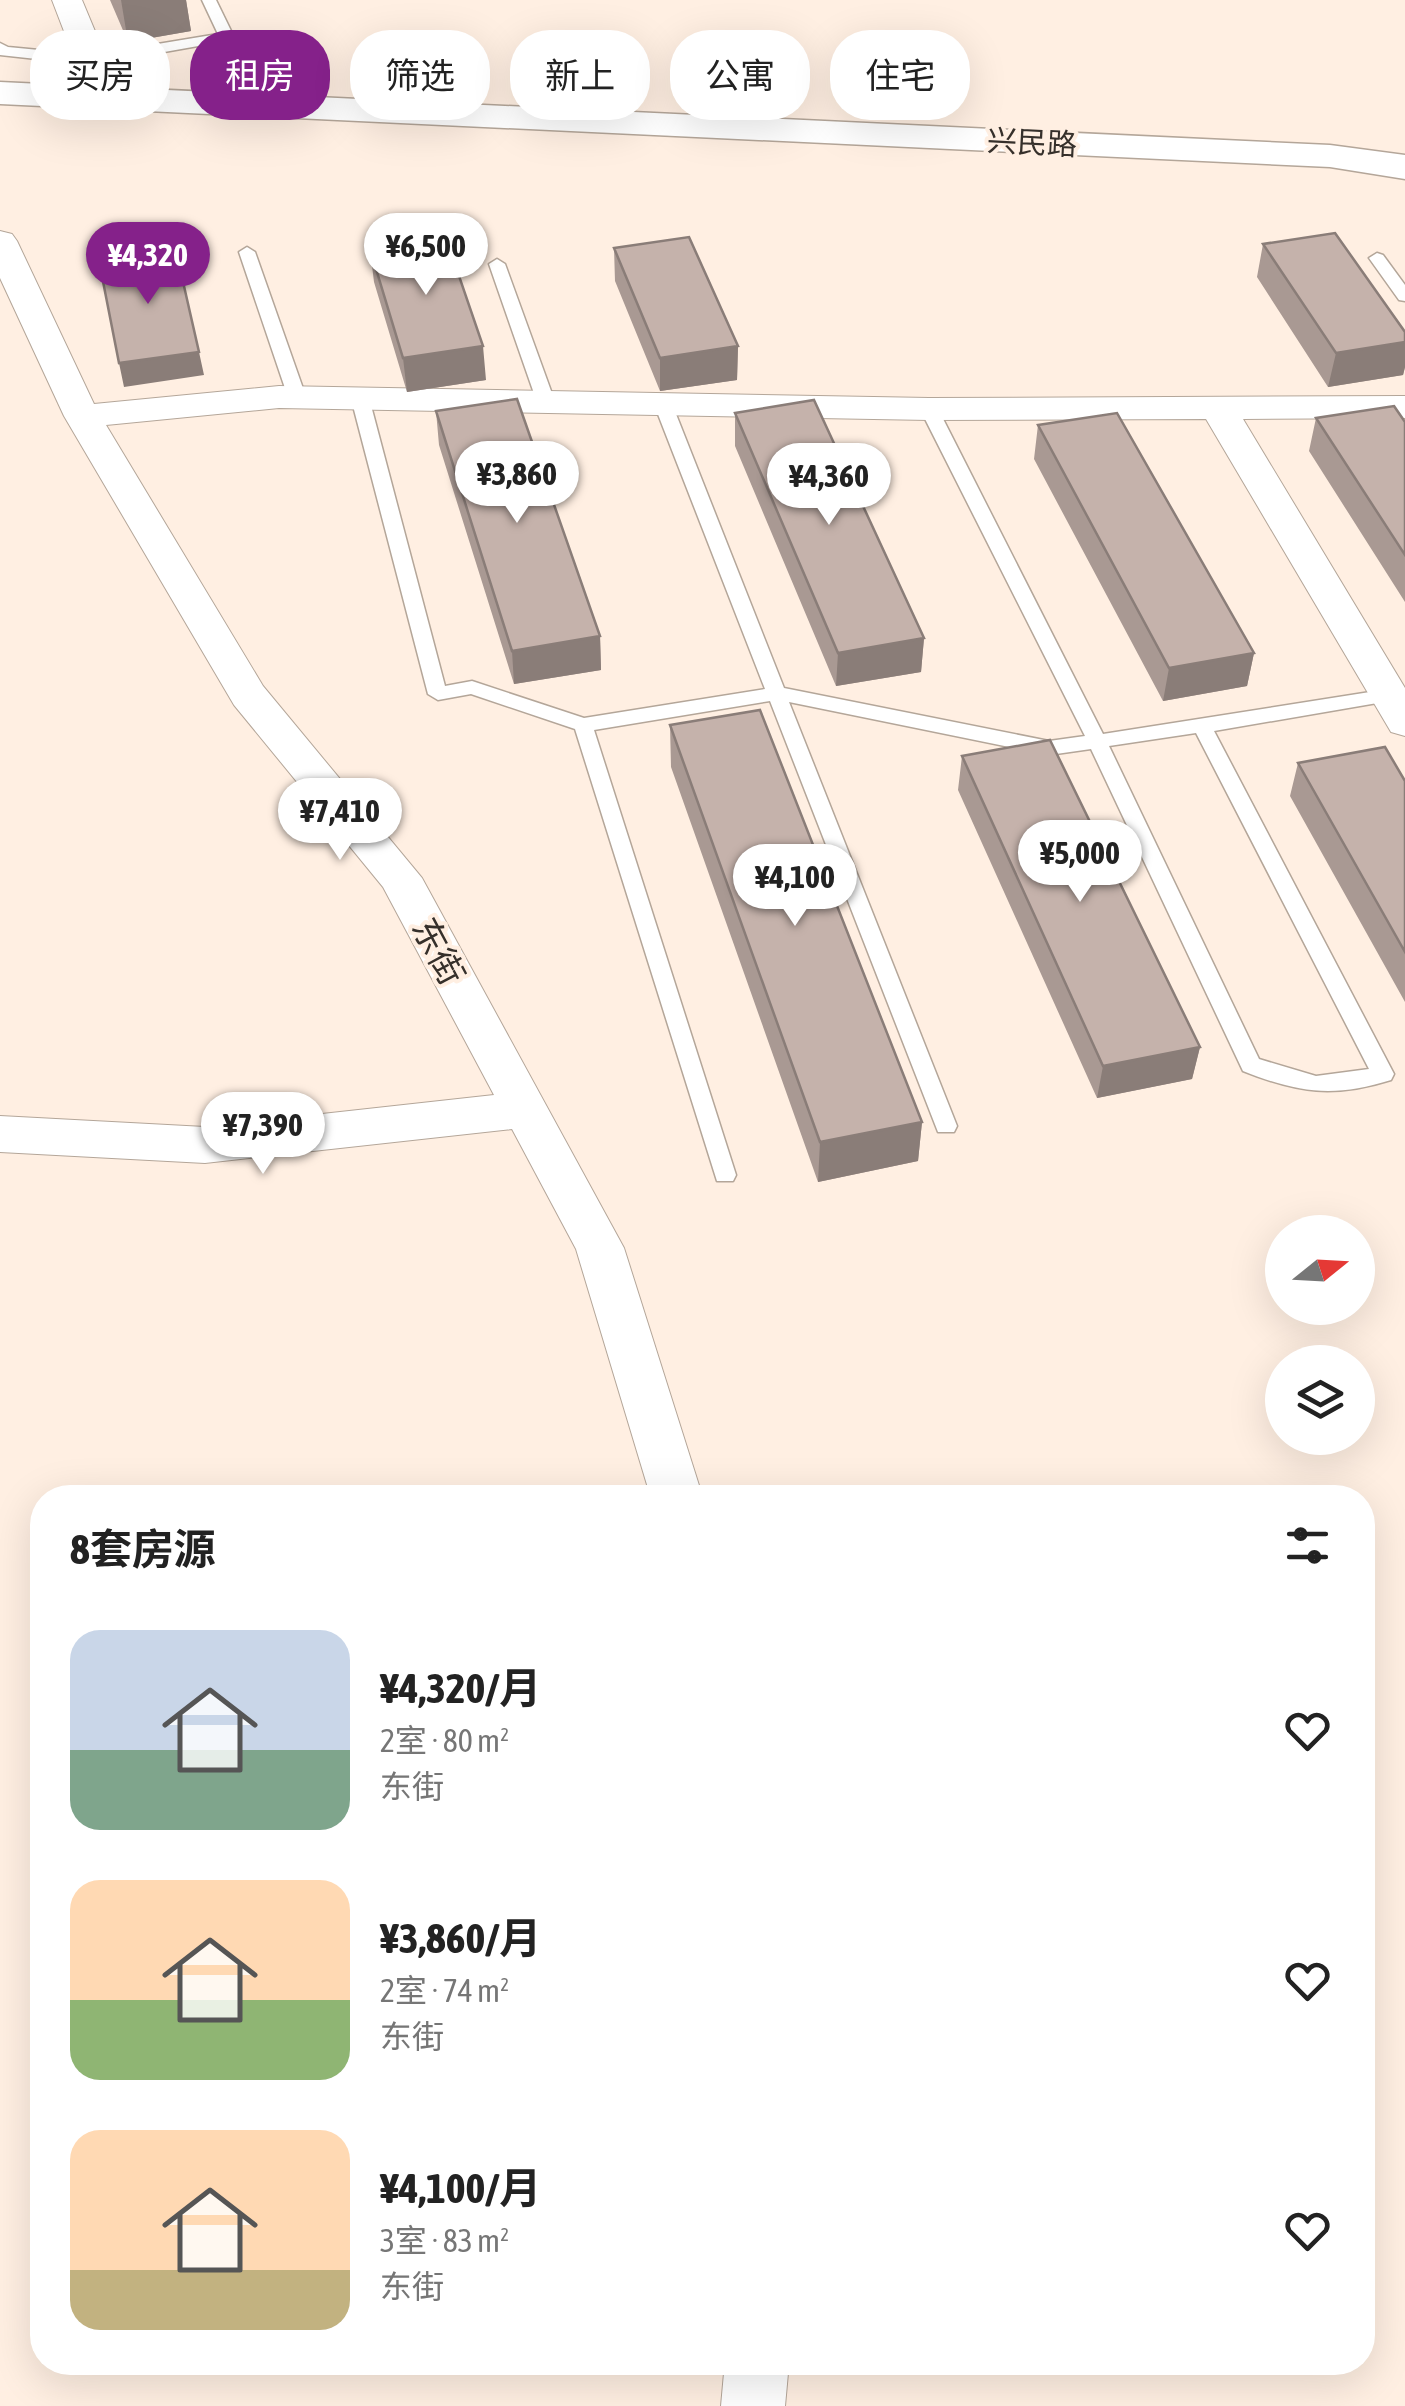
<!DOCTYPE html>
<html lang="zh">
<head>
<meta charset="utf-8">
<style>
	:root { --surface:#fff; --page:#f2f2f2; --text:#222; --muted:#767676; --accent:#85218a }
	body { margin:0; font-family:"Asap Condensed","Noto Sans SC",sans-serif; background:var(--page); color:var(--text); height:100vh; display:flex; flex-direction:column; font-size:38px; white-space:nowrap }
	* { box-sizing:border-box; margin:0 }
	p { font-size:32px; color:var(--muted) }
	.icon { flex:none; width:55px; height:55px; fill:none; stroke:currentColor; stroke-width:2; stroke-linecap:round; stroke-linejoin:round }
	.map { position:relative; flex:1; overflow:hidden }
	.panel { position:absolute; left:30px; top:1485px; width:1345px; height:890px; display:flex; flex-direction:column; background:var(--surface); border-radius:40px; box-shadow:0 10px 40px #0002 }
	.panel>* { flex:none }
	.hud { position:absolute; left:30px; top:30px; width:1345px; height:90px; display:flex; gap:20px }
	.needle { width:65px; rotate:72deg }
	.fabs { position:absolute; left:1265px; top:1215px; display:grid; gap:20px }
	.fabs a { display:grid; place-items:center; width:110px; height:110px; border-radius:50%; background:var(--surface); box-shadow:0 10px 40px #0002; font-size:50px }
	.price { position:absolute; translate:-50% -85px; padding:0 22px; border-radius:35px; background:#fff; color:#222; font-size:32px; line-height:65px; filter:drop-shadow(0 2px 5px #0008) }
	.price::after { content:''; position:absolute; left:50%; top:60px; width:30px; height:22px; margin-left:-15px; background:inherit; clip-path:polygon(0 0,100% 0,50% 100%) }
	.price.current { background:var(--accent); color:#fff }
	ul { padding:0; list-style:none }
	li { display:flex; align-items:center; gap:30px; height:250px; padding:0 40px }
	li span { display:grid; place-items:center; flex:none; width:280px; height:200px; border-radius:30px; color:#555 }
	li>.icon { margin-inline-start:auto }
	span .icon { width:120px; height:120px; fill:#fffc; stroke-width:1 }
	li b { font-size:42px }
	h2 { display:flex; justify-content:space-between; align-items:center; height:120px; padding:0 40px; font-size:42px }
	.tag { padding:0 35px; border-radius:40px; background:var(--surface); box-shadow:0 10px 40px #0002; font-size:35px; line-height:90px }
	.tag.current { background:var(--accent); color:#fff }
	.map>svg:first-child { display:block }
</style>
</head>
<body>
<div class="map">
<svg width="1405" height="2406" viewBox="0 0 1405 2406">
	<rect width="100%" height="100%" fill="#ffefe2"/>
	<g fill="none" stroke-linecap="round" stroke-linejoin="round">
		<defs>
			<path id="service" d="M202 0H216L234 37 232 40 91 65 0 55V43L8 47 91 55 218 34Z
				M247 247 255 252 306 397 303 401 297 402 288 397 239 252Z
				M1377 253 1383 255 1405 285V301L1399 300 1369 258Z
				M497 259 505 264 555 402 552 406 546 407 537 402 489 264Z
				M360 393 369 398 445 686 472 681 584 718 765 689 654 404 663 399 672 404 784 688 1049 741 1085 736 920 409 929 404 938 409 1103 734 1389 689 1396 690V700L1389 701 1214 731 1394 1074 1391 1080C1334 1098 1298 1093 1243 1071L1091 749 1049 755 789 702 957 1126 954 1132H938L770 701 594 730 736 1175 733 1181H717L575 729 471 694 438 700 428 694 351 398ZM1196 733 1369 1069 1316 1076 1259 1059 1109 746Z"/>
			<path id="minor" d="M52 0H82L107 60 81 103H59L54 96 75 60Z
				M0 231 12 234 17 241 94 404 279 386 929 398 1405 396V418L1243 419 1405 688V736L1391 732 1206 419 929 420 279 408 106 425 263 686 422 878 624 1248 703 1498H651L576 1249 512 1129 205 1163 0 1152V1116L205 1127 494 1095 383 887 234 705 64 416 0 278Z
				M725 2362H789L785 2406H721Z"/>
			<path id="secondary" d="M0 82 1330 145 1405 155V179L1330 167 0 104Z"/>
		</defs>
		<use href="#service" stroke="#b4a699" stroke-width="3"/>
		<use href="#minor" stroke="#b4a699" stroke-width="2"/>
		<use href="#secondary" stroke="#b4a699" stroke-width="3"/>
		<use href="#service" fill="#fff" fill-rule="evenodd"/>
		<use href="#minor" fill="#fff" fill-rule="evenodd"/>
		<use href="#secondary" fill="#fff" fill-rule="evenodd"/>
	</g>
	<path fill="#a99993" d="M110 0H186L191 31 128 42Z
		M1263 244 1405 332V367L1403 375 1328 387 1257 277Z
		M614 248 738 346 737 380 660 391 615 281Z
		M370 249 486 380 407 392 374 282Z
		M436 411 600 636 601 670 514 684 439 445Z
		M735 413 924 638 921 672 836 686 735 446Z
		M1316 418 1405 422V602L1309 451Z
		M1038 425 1254 653 1247 686 1163 701 1034 459Z
		M670 725 922 1122 918 1161 818 1182 671 767Z
		M962 756 1200 1047 1192 1079 1097 1098 958 790Z
		M1298 763 1405 781V1002L1290 796Z"/>
	<path fill="#8a7d78" d="M121 0H186L191 31 128 42Z
		M1405 342V367L1403 375 1328 387 1336 353Z
		M483 346 486 380 407 392 403 358Z
		M738 346 737 380 660 391V358Z
		M199 352 204 375 124 387 119 363Z
		M600 636 601 670 514 684 512 651Z
		M924 638 921 672 836 686 838 653Z
		M1254 653 1247 686 1163 701 1169 668Z
		M1200 1047 1192 1079 1097 1098 1103 1066Z
		M922 1122 918 1161 818 1182 820 1142Z"/>
	<path fill="#c5b2ab" stroke="#8a7d78" stroke-width="2.5" d="M1335 233 1405 332V342L1336 353 1263 244Z
		M689 237 738 346 660 358 614 248Z
		M446 238 483 346 403 358 370 249Z
		M176 251 199 352 119 363 99 261Z
		M517 399 600 636 512 651 436 411Z
		M814 400 924 638 838 653 735 413Z
		M1394 406 1405 422V555L1316 418Z
		M1117 413 1254 653 1169 668 1038 425Z
		M760 710 922 1122 820 1142 670 725Z
		M1050 740 1200 1047 1103 1066 962 756Z
		M1385 747 1405 781V952L1298 763Z"/>
	<g text-anchor="middle" dominant-baseline="central" stroke-width="8" stroke-linejoin="round" paint-order="stroke">
		<g font-size="30" fill="#36302b" stroke="#ffefe2">
			<text transform="translate(1032 142) rotate(3)">兴民路</text>
		</g>
		<g font-size="35" fill="#36302b" stroke="#ffefe2">
			<text transform="translate(439 951) rotate(62)">东街</text>
		</g>
	</g>
</svg>
<div class="fabs">
<a><svg class="needle" viewBox="-14 -14 28 28"><path d="M0-13l5 13h-10z" fill="#e53935"/><path d="M0 13l5-13h-10z" fill="#767676"/></svg></a>
<a><svg class="icon" aria-label="layers" viewBox="0 0 24 24"><path d="M12 4l9 5-9 5-9-5zM3 14l9 5 9-5"/></svg></a>
</div>
<b class="price" style="left:426px;top:298px">¥6,500</b>
<b class="price current" style="left:148px;top:307px">¥4,320</b>
<b class="price" style="left:517px;top:526px">¥3,860</b>
<b class="price" style="left:829px;top:528px">¥4,360</b>
<b class="price" style="left:340px;top:863px">¥7,410</b>
<b class="price" style="left:1080px;top:905px">¥5,000</b>
<b class="price" style="left:795px;top:929px">¥4,100</b>
<b class="price" style="left:263px;top:1177px">¥7,390</b>
<div class="hud">
<a class="tag">买房</a>
<a class="tag current">租房</a>
<a class="tag">筛选</a>
<a class="tag">新上</a>
<a class="tag">公寓</a>
<a class="tag">住宅</a>
</div>
<section class="panel">
<h2>8套房源<svg class="icon" aria-label="filters" viewBox="0 0 24 24"><path d="M4 7h16M4 17h16"/><circle cx="9" cy="7" r="2"/><circle cx="15" cy="17" r="2"/></svg></h2>
<ul>
<li><span style="background:linear-gradient(#c9d6e8 60%,#7fa58c 0)"><svg class="icon" aria-label="home" viewBox="0 0 24 24"><path d="M3 11l9-7 9 7M6 9v11h12V9"/></svg></span><div><b>¥4,320/月</b><p>2室 · 80 m²</p><p>东街</p></div><svg class="icon" aria-label="heart" viewBox="0 0 24 24"><path d="M12 20l-8-8c-3-5 5-10 8-4 3-6 11-1 8 4z"/></svg></li>
<li><span style="background:linear-gradient(#ffd9b3 60%,#8fb573 0)"><svg class="icon" aria-label="home" viewBox="0 0 24 24"><path d="M3 11l9-7 9 7M6 9v11h12V9"/></svg></span><div><b>¥3,860/月</b><p>2室 · 74 m²</p><p>东街</p></div><svg class="icon" aria-label="heart" viewBox="0 0 24 24"><path d="M12 20l-8-8c-3-5 5-10 8-4 3-6 11-1 8 4z"/></svg></li>
<li><span style="background:linear-gradient(#ffd9b3 70%,#c2b280 0)"><svg class="icon" aria-label="home" viewBox="0 0 24 24"><path d="M3 11l9-7 9 7M6 9v11h12V9"/></svg></span><div><b>¥4,100/月</b><p>3室 · 83 m²</p><p>东街</p></div><svg class="icon" aria-label="heart" viewBox="0 0 24 24"><path d="M12 20l-8-8c-3-5 5-10 8-4 3-6 11-1 8 4z"/></svg></li>
</ul>
</section>
</div>
</body>
</html>
